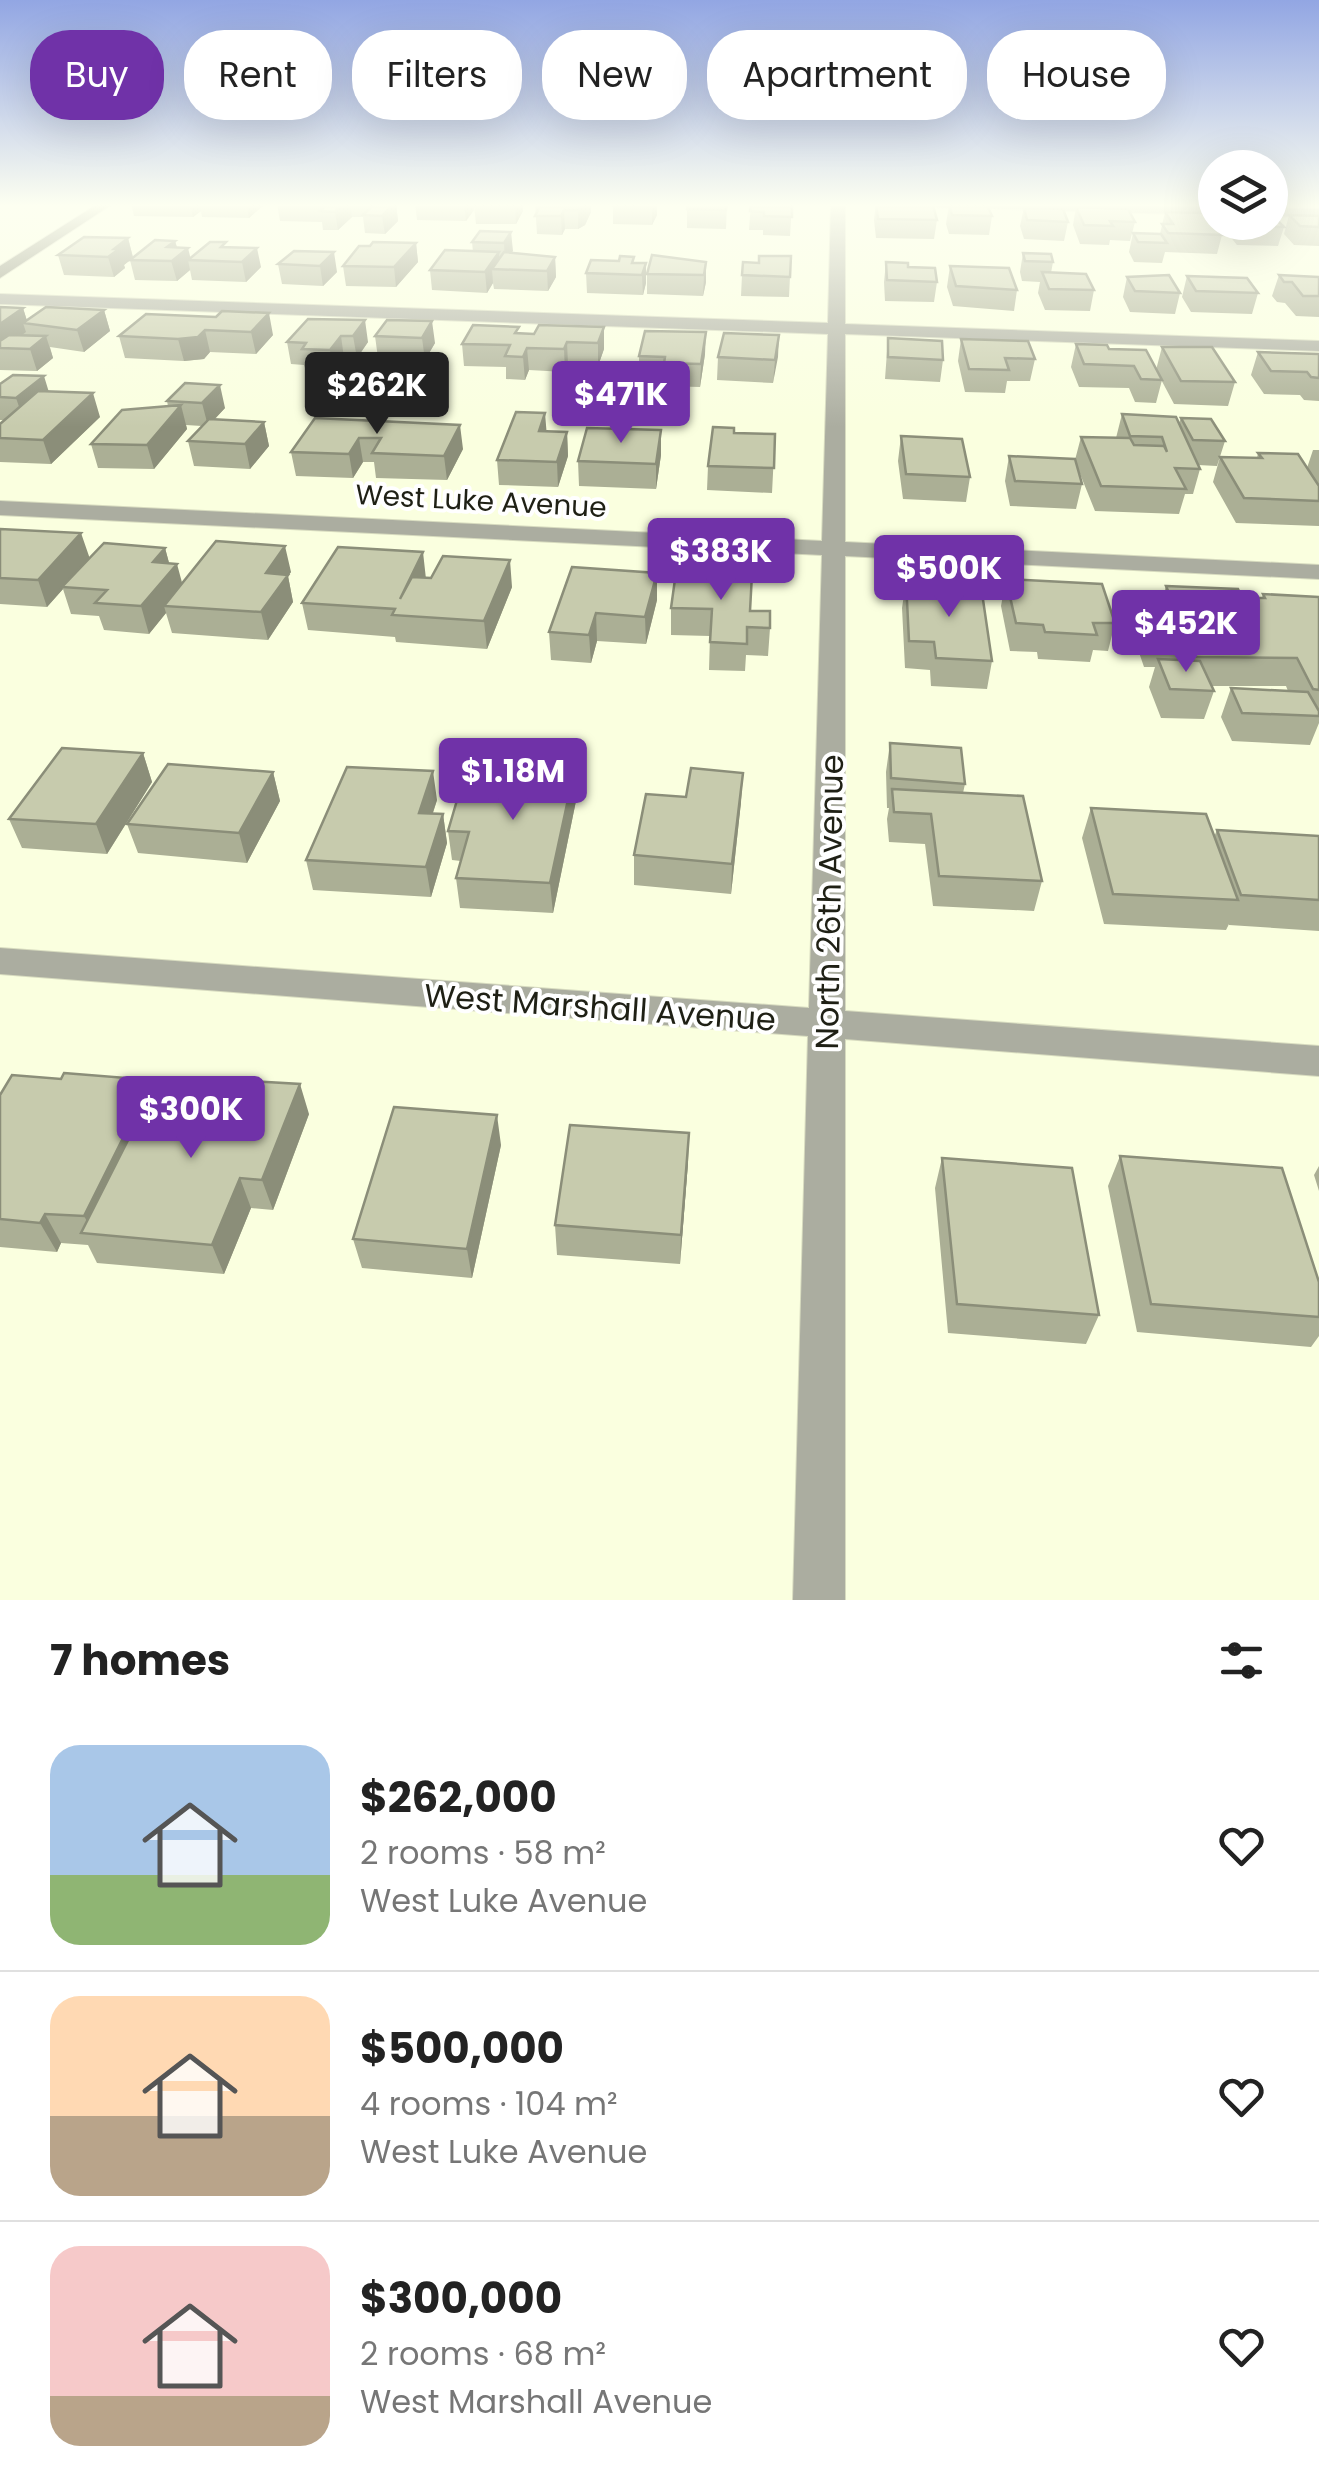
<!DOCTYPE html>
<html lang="en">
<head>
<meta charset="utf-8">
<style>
	:root { --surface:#fff; --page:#f6f6f6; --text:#222; --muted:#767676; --line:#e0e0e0; --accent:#7032a8 }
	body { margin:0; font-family:Poppins,sans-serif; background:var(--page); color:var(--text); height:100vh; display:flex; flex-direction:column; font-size:38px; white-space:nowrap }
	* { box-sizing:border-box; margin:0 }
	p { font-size:32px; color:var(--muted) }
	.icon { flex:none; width:55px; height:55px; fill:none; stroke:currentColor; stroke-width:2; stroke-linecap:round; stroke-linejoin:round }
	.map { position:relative; height:1600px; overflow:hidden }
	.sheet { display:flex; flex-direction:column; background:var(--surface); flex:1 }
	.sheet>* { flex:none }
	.guide { position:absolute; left:30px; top:30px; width:1260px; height:90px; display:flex; gap:20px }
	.fabs { position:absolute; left:1198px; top:150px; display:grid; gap:20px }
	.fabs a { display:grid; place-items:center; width:90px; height:90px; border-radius:50%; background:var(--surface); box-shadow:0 10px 40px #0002; font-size:50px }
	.price { position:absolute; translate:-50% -85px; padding:0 22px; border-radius:10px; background:var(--accent); color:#fff; font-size:32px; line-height:65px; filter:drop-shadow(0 2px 5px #0008) }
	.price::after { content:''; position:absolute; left:50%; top:60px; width:30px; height:22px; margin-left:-15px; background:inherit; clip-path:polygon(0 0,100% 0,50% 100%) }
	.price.selected { background:#222; color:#fff }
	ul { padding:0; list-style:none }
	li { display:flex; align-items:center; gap:30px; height:250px; padding:0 50px }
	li+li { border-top:2px solid var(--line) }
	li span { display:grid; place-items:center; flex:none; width:280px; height:200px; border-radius:30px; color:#555 }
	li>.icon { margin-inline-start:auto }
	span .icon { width:120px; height:120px; fill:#fffc; stroke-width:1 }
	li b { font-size:42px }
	h2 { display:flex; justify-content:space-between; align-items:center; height:120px; padding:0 50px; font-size:42px }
	.tag { padding:0 35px; border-radius:40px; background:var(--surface); box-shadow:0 10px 40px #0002; font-size:35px; line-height:90px }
	.tag.selected { background:var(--accent); color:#fff }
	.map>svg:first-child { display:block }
</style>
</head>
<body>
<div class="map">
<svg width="1319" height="1600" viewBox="0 0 1319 1600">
	<rect width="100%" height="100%" fill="#faffdf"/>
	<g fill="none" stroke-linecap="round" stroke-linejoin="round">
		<defs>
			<path id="minor" d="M831 203H845V324L1319 341V351L845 334V542L1319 565V579L845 556V1011L1319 1046V1076L845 1039V1600H793L808 1036 0 974V948L809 1008 822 555 0 515V501L822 541 828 334 0 304V294L828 323Z
				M930 203 1215 207V215L936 207Z
				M1270 208 1319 209V217L1270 216Z"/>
			<path id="secondary" d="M99 203H114L0 278V266Z"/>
		</defs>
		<use href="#minor" stroke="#d7dbbf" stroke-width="2"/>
		<use href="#secondary" stroke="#d7dbbf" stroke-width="2"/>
		<use href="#minor" fill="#abada0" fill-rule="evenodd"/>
		<use href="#secondary" fill="#848774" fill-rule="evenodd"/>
	</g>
	<path fill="#abaf95" d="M131 203H266L249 218 202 217 201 211 193 217 134 216Z
		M277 203H396L398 221 385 234 365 233 363 217H352L338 230H323L322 222 280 221Z
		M415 203H473L474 210 466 221 417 220Z
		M523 203V211L516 224H476L474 205Z
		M535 203H591V212L585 225 578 229H565L562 235 537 234Z
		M657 203V215L652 225 613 224V205Z
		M727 203 726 229 687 228V209Z
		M751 203H792L790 236 763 235V230H749Z
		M876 203 937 220 934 239 876 238 874 220Z
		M949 205 992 216 989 235 949 234 946 224Z
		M1076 207 1135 222 1130 241 1110 240 1109 245 1080 244 1073 225Z
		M1024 208 1068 222 1064 241 1024 239 1020 226Z
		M1165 212 1222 235 1217 254 1165 252 1162 263 1134 262 1129 252 1133 233 1160 234Z
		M1289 215 1319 216V246L1294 245 1284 234Z
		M1227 222H1270L1284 227 1278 246 1237 245 1225 230Z
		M511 232 512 252 555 257 556 277 548 291 494 289 493 283 487 293 432 290 430 270 473 252 472 242Z
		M128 238 133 257 175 241 177 247 190 258 226 247 261 267 246 282 192 280 190 270 177 281 135 280 130 260 124 265 125 268 114 277 64 275 58 255Z
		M416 243 418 262 396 287 346 286 343 266 370 246Z
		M294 251 337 272 323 286 282 284 278 264Z
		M1023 253 1053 262 1051 273 1094 290 1090 311 1045 310 1038 293 1040 282 1022 281 1020 272Z
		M791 256 789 297 741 296 742 275 759 263Z
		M706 262V282L703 296 647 294V274Z
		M886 262 908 267 937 282 934 302 885 301 884 282Z
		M634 263H646V283L643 295 587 293 586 273Z
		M950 266 1017 290 1014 311 953 306 947 287Z
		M1279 275 1319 277V317L1296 316 1285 303 1277 302 1272 296Z
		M1187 276 1258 293 1252 314 1191 312 1182 297Z
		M1127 277 1180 293 1175 314 1130 312 1123 297Z
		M0 307 23 308 27 321 104 310 110 331 84 352 50 347 53 358 37 371 0 370Z
		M216 317 273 335 256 354 210 352 204 359 184 361 125 358 119 336Z
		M308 319 368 342 357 358H344L334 372 306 371 304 365 291 364 287 342Z
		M387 320 435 343 425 360 378 358 375 336Z
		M604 327V349L598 366 568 364 565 372 529 370 525 380 506 379V367L464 366 462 344 519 333 534 334Z
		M779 335 773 383 717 380 718 357Z
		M888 338 943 360 940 382 885 379Z
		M961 339 1035 359 1030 381H1007L1005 393 965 392 958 361Z
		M1076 344 1109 349 1162 380 1156 403 1135 402 1129 388 1079 387 1071 367Z
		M1162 347 1235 382 1228 406 1174 404 1156 370Z
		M1258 352 1319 354V401L1304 400 1300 395 1264 394 1251 375Z
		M705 354 700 387 663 386 664 379 639 378V356Z
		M185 383 225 408 214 420 264 422 269 446 250 469 194 466 188 441 202 426 186 425 187 429 154 469 98 468 91 444 168 406 167 401Z
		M0 384 49 392 100 417 51 464 0 462V424L4 420H0Z
		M1122 414 1179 423 1181 418 1225 441 1217 466 1198 465 1200 469 1193 494H1185L1179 514 1095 511 1076 464 1082 484 1076 509 1010 506 1005 481 1009 456 1075 460 1081 437 1116 438Z
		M315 418 463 449 447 480 376 478 374 462H363L353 478 296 476 291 452Z
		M546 431 567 432 568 456 558 487 499 485 497 460Z
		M734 433 775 434 772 493 707 490 708 466Z
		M901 436 970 477 966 502 903 499 898 461Z
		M1313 450H1319V526L1236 523 1213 482 1220 457 1257 458 1258 453 1307 468Z
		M661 455 656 489 579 486 578 461Z
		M0 529 89 558 165 548 169 563 182 583 291 572 288 576 293 602 268 640 172 633 166 613 149 634 104 630 99 616 71 614 63 589 47 607 0 604Z
		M572 567 657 600 646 644 597 641 591 663 551 660 549 632Z
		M426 578 512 587 487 649 396 642 395 637 308 630 302 603Z
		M1006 579 1115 623 1108 651 1093 650 1090 662 1038 659 1037 652 1010 651 1001 606Z
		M906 581 992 661 987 689 931 686 930 670 905 668 902 608Z
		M1166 586 1242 598H1262L1263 594 1319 597V723L1310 745 1232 741 1221 717 1231 688 1288 691 1286 686H1212L1214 691 1204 719 1161 718 1149 687 1155 667H1144L1129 623 1136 596 1163 597Z
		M671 608 750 611 770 628 768 656 746 655 745 671 709 670 710 636 671 635Z
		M890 743 965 784 963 793 1042 881 1034 911 933 906 925 844 889 842 887 819 889 808H887L886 772Z
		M143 753 152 782 107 854 22 848 9 819Z
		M575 767 577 796 553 913 460 908 456 878 461 861 452 860 448 831 484 791Z
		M273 772 280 801 247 863 138 853 127 824Z
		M686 797 741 802 731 894 634 885V855Z
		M437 800 433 813 443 814 447 843 431 897 313 890 306 860Z
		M1091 808 1214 837 1217 830 1319 836V931L1229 925V924L1226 930 1104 924 1082 838Z
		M155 1087 309 1114 273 1210 251 1208 224 1274 97 1263 88 1245 61 1243 57 1252 0 1247V1095Z
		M501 1145 472 1278 362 1268 353 1239Z
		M1120 1156 1319 1282V1336L1311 1347 1137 1332 1108 1186Z
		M942 1158 1099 1315 1086 1344 948 1333 935 1188Z
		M688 1163 680 1264 557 1255 555 1225Z
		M1319 1166V1191L1314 1175Z"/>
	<path fill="#8b8e79" d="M190 203H199L201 211 193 217Z
		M246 203H266L249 218Z
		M323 203H350L352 217 338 230 335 212 324 211Z
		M396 203 398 221 385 234 382 216Z
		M464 203H473L474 210 466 221Z
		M516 203H523V211L516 224 515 206Z
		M586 203H591V212L585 225 578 229V210Z
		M654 203H657V215L652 225V207Z
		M564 210 565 229 562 235 561 216Z
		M511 232 513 251 505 262 504 243Z
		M128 238 133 258 124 265 125 268 114 277 108 257 114 249Z
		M175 241 179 255 188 248 191 260H188L190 270 177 281 167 247Z
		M416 243 418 262 396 287 394 267Z
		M257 248 261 267 246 282 242 262Z
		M334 252 337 272 323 286 320 266Z
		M499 252 500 269H492L493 283 487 293 485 272Z
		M555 257 556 277 548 291 547 271Z
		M706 262V282L703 296 704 275Z
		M646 263V283L643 295 642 275Z
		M23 308 28 324 23 323 26 332 5 348H0V324Z
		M104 310 110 331 84 352 77 330Z
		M269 313 273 335 256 354 251 332Z
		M365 320 368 342 357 358 353 336Z
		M432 321 435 343 425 360 422 338Z
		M604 327V349L598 366V343Z
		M205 330 210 352 204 359 184 361 178 339Z
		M706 332 705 354 700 387 701 364Z
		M779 335 778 357 773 383 775 360Z
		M46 336 53 358 37 371 30 349Z
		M341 336 344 358 334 372 330 350Z
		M567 342 568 364 565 372 564 349Z
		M527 348 529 370 525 380 523 357Z
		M44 376 51 399 24 421 16 398Z
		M220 385 225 408 208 426 202 403Z
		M93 393 100 417 51 464 43 440Z
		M181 405 187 429 154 469 147 445Z
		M545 413 547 437 539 431Z
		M264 422 269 446 250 469 245 444Z
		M460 425 463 449 447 480 444 456Z
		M661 430V455L656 489V464Z
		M567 432 568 456 558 487 557 462Z
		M359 438 363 462 353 478 349 454Z
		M81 533 90 559 62 587 63 589 47 607 38 580Z
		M285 546 291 572 288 576 293 602 268 640 261 612 266 573Z
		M165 548 171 570 177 564 184 590 164 606 166 613 149 634 141 606 153 562Z
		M423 552 426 579 400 599Z
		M510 560 512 587 487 649 484 621Z
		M657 573V600L646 644 645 617Z
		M596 613 597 641 591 663 589 635Z
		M143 753 152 782 107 854 96 824Z
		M575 767 577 796 553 913 550 883Z
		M433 771 437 800 423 842 419 813Z
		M273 772 280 801 247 863 239 833Z
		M743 773 741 802 731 894 732 864Z
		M443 814 447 843 431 897 426 867Z
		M152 1080 164 1110 94 1234 84 1216Z
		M300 1084 309 1114 273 1210 262 1180Z
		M497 1115 501 1145 472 1278 467 1249Z
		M689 1133 688 1163 680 1264 681 1235Z
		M240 1178 251 1208 224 1274 212 1245Z
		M45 1214 61 1243 57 1252 40 1223Z"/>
	<path fill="#c7cbad" stroke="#8b8e79" stroke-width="2.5" d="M328 203H344L335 212 320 211Z
		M375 203H395L382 216 363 215Z
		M476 203H516L515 206 474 205Z
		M535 203H586L585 206 578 210H564L561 216H535L541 204Z
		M614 203H654L652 207 613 205Z
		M688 203H727L726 210 687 209Z
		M751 203H792V217L764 216V212L750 211Z
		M876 203H919L933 205 937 220 878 219Z
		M949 205H987L992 216 952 215Z
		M1076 207 1128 209 1135 222 1110 221 1113 226 1084 225Z
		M1024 208 1063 209 1068 222 1027 220Z
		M1165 212 1206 213 1222 235 1168 233 1162 224H1173Z
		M1270 213 1284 227 1243 226 1239 222H1270Z
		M1289 215 1319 216V227L1300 226Z
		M480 231 511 232 504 243 472 242Z
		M1133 233 1161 234 1167 243 1138 242Z
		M84 237 128 238 114 249H119L108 257 58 255Z
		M155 240 175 241 167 247 188 248 172 261 130 260Z
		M210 242H226L221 247 257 248 242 262 188 260Z
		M373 242 416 243 394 267 343 266 359 246H370Z
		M445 250 499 252 485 272 430 270Z
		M294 251 334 252 320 266 278 264Z
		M504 252 555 257 547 271 492 269Z
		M1023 253 1051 254 1053 262 1025 261Z
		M652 255 706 262 704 275 647 274Z
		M620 256 634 257 632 263H646L642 275 586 273 591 260 619 261Z
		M759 256H791L790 277 742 275 743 262 759 263Z
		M886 262 908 263V267L935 268 937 282 887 280Z
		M950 266 1009 268 1017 290 956 286Z
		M1042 272 1086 274 1094 290 1049 289Z
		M1169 275 1180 293 1135 291 1127 277Z
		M1279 275 1319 277V296H1303L1292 282H1284Z
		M1187 276 1247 278 1258 293 1196 291Z
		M0 307 23 308 0 324Z
		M46 307 104 310 77 330 23 323Z
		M222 311 269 313 251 332 205 330 198 337 178 339 119 336 146 314 216 317Z
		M308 319 365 320 353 336H341L330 350 302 349 306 343 287 342Z
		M387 320 432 321 422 338 375 336Z
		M473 325 519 327 515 333 534 334 539 325 604 327 598 343 567 342 564 349 527 348 523 357 505 356 510 345 462 344Z
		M645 331 706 332 701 364 664 363 665 357 639 356Z
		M724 333 779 335 775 360 718 357Z
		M9 335 46 336 30 349 0 348V341Z
		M888 338 942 341 943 360 888 357Z
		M961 339 1028 341 1035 359 1005 358 1009 370 969 369Z
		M1076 344 1107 345 1109 349 1146 350 1162 380 1141 379 1134 366 1084 364Z
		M1162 347H1212L1235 382 1181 381Z
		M1258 352 1319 354V378L1311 377 1307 372 1271 371Z
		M13 375 44 376 16 398 0 397V384Z
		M185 383 220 385 202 403 167 401Z
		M38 391 93 393 43 440 0 438V424Z
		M181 405 147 445 91 444 122 410Z
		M516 412 545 413 539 431 567 432 557 462 497 460Z
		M1122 414 1176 417 1200 469 1175 468 1186 489 1101 486 1081 437 1130 438 1134 445 1164 446 1167 452 1162 437 1130 436Z
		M315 418 460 425 444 456 372 453 381 438H359L349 454 291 452Z
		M1181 418 1211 419 1225 441 1193 440Z
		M209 419 264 422 245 444 188 441Z
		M713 427 734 428V433L775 434 774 468 708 466Z
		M587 428 661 430 656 464 578 461Z
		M901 436 962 439 970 477 906 474Z
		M1258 453 1298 454 1319 486V501L1244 498 1220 457 1262 458Z
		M1009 456 1075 459 1082 484 1015 481Z
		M0 529 81 533 38 580 0 578Z
		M216 541 285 546 266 573 288 575 261 612 164 606Z
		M104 543 165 548 153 562 177 564 141 606 95 603 107 590 62 587Z
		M338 547 423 552 400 599 412 577 431 578 443 556 510 560 484 621 392 615 395 609 302 603Z
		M572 567 657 573 645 617 596 613 589 635 549 632Z
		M676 572 752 574 750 611H770V628L747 627V644L710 642 712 609 671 608Z
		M1006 579 1102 584 1115 623H1093L1097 635 1045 632 1043 625 1016 623Z
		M906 581 981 586 992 661 936 658 934 642 909 641Z
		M1166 586 1238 589 1242 598H1265L1263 594 1319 597V690L1313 689 1297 658 1195 657 1187 640 1152 639 1136 596 1171 598Z
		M1158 659 1200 661 1214 691 1170 689Z
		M1231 688 1308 692 1319 711V716L1242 713Z
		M890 743 961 748 965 784 891 778Z
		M62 748 143 753 96 824 9 819Z
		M492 762 575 767 550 883 456 878 469 832 448 831 460 790 484 791Z
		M168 764 273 772 239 833 127 824Z
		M347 767 433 771 419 813 443 814 426 867 306 860Z
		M691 768 743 773 732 864 634 855 646 794 686 797Z
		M892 789 1023 796 1042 881 939 876 931 814 894 812Z
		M1091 808 1206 814 1238 900 1113 894Z
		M1217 830 1319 836V900L1241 895Z
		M64 1073 152 1080 84 1216 45 1214 40 1223 0 1219V1095L12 1075 61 1079Z
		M233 1080 300 1084 262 1180 240 1178 212 1245 81 1233 155 1087 228 1092Z
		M394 1107 497 1115 467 1249 353 1239Z
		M570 1125 689 1133 681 1235 555 1225Z
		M1120 1156 1282 1168 1319 1282V1317L1151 1304Z
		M942 1158 1072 1168 1099 1315 957 1304Z"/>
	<linearGradient id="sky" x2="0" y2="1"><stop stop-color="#92a6e3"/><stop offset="0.48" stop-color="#fdfff1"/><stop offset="1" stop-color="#fdfff1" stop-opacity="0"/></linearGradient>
	<rect width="1319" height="427" fill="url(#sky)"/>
	<g text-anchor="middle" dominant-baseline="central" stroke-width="8" stroke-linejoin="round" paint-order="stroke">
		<g font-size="28" fill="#1f2015" stroke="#fff">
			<text transform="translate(481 501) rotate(3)">West Luke Avenue</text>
		</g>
		<g font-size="32" fill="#1f2015" stroke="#fff">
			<text transform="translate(829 902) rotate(-89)">North 26th Avenue</text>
			<text transform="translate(600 1007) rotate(4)">West Marshall Avenue</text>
		</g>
	</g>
</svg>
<div class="fabs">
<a><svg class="icon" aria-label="layers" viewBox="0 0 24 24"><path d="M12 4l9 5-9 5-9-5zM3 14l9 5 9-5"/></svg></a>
</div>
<b class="price selected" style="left:377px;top:437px">$262K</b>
<b class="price" style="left:621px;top:446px">$471K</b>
<b class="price" style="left:721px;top:603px">$383K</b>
<b class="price" style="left:949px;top:620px">$500K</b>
<b class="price" style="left:1186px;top:675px">$452K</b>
<b class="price" style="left:513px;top:823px">$1.18M</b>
<b class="price" style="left:191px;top:1161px">$300K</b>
<div class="guide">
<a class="tag selected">Buy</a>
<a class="tag">Rent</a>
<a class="tag">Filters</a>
<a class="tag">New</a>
<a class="tag">Apartment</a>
<a class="tag">House</a>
</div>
</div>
<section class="sheet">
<h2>7 homes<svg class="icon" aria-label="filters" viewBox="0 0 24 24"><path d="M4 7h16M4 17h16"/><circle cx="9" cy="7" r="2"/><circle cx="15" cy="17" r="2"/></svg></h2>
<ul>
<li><span style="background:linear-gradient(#a9c7e8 65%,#8fb573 0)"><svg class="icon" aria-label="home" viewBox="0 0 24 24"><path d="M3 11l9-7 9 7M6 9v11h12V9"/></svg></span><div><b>$262,000</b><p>2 rooms · 58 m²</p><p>West Luke Avenue</p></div><svg class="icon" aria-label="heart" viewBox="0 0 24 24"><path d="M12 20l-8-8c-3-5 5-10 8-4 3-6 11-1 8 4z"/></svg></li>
<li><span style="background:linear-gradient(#ffd9b3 60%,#b9a48a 0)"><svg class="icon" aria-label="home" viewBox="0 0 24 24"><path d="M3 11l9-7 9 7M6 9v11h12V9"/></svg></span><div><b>$500,000</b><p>4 rooms · 104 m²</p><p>West Luke Avenue</p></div><svg class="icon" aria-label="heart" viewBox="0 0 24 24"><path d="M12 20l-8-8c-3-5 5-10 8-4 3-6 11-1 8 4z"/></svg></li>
<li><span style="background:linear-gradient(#f6c9c9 75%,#b9a48a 0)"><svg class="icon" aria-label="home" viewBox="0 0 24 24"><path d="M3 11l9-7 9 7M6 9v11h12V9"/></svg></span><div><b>$300,000</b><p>2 rooms · 68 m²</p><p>West Marshall Avenue</p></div><svg class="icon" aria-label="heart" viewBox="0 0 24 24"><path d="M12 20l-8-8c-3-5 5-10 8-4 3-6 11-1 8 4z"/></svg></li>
</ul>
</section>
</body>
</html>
